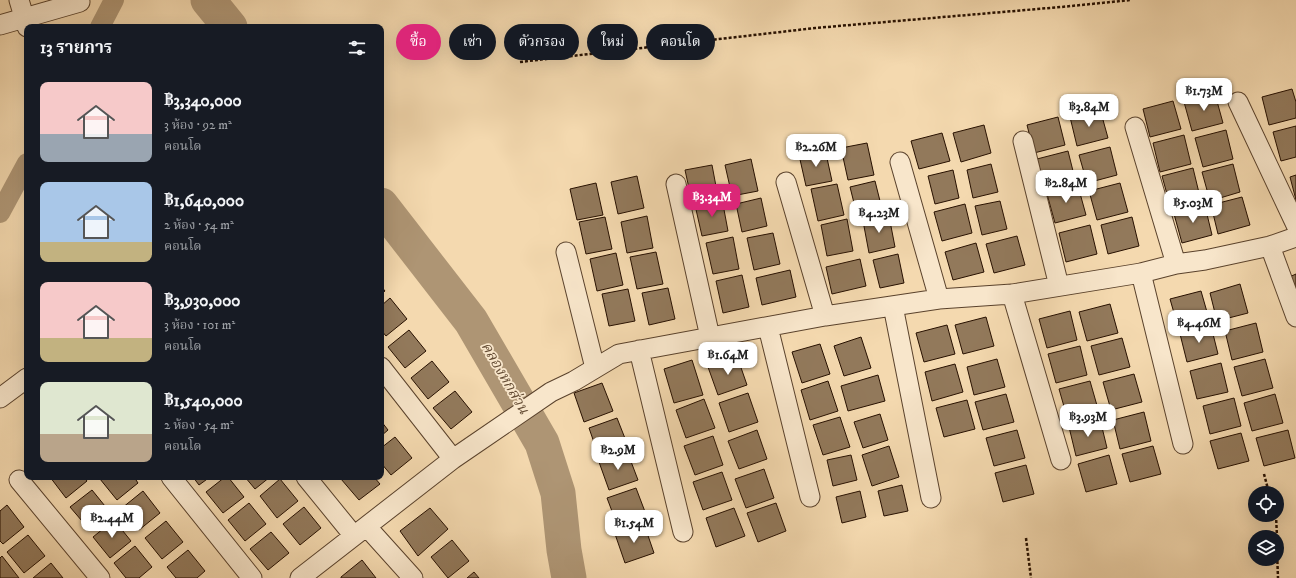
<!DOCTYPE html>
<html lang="th">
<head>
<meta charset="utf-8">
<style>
	:root { --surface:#171b24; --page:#20242c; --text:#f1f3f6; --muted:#9ea1a6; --accent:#db2777 }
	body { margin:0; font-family:"IM FELL DW Pica","Noto Serif Thai",serif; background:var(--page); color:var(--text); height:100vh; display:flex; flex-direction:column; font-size:15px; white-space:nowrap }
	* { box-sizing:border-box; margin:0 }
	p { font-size:13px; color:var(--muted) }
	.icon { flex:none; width:22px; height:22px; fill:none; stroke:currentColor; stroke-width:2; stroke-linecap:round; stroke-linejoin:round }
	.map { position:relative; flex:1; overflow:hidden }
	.side { position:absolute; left:24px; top:24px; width:360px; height:456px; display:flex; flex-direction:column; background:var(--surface); border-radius:8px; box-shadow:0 4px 16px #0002 }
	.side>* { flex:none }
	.hud { position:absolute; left:396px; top:24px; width:380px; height:36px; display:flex; gap:8px }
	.tools { position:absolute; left:1248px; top:486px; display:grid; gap:8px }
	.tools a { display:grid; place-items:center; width:36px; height:36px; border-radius:50%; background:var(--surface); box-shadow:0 4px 16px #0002; font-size:20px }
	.price { position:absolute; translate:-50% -34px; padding:0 9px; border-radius:8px; background:#fff; color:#222; font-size:13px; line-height:26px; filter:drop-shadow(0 1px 2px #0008) }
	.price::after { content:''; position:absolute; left:50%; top:24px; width:12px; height:9px; margin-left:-6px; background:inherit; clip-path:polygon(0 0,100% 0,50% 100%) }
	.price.active { background:var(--accent); color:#fff }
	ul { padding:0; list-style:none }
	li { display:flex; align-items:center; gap:12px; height:100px; padding:0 16px }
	li span { display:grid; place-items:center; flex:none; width:112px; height:80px; border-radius:8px; color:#555 }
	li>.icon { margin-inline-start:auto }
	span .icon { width:48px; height:48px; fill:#fffc; stroke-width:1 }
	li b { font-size:17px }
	h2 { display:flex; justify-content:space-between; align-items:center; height:48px; padding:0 16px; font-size:17px }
	.tag { padding:0 14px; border-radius:18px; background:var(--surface); box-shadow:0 4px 16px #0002; font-size:14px; line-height:36px }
	.tag.active { background:var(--accent); color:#fff }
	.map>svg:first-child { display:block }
</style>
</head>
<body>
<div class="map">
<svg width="1296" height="578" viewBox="0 0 1296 578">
	<rect width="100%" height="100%" fill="#f4d9af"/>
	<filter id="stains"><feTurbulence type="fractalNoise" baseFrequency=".005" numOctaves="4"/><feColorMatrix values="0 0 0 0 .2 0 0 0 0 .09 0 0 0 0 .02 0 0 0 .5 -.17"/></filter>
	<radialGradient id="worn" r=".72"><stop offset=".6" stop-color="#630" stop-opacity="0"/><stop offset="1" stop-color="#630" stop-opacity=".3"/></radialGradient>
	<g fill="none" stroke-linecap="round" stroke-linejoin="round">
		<path stroke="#ae9574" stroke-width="20" d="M100 27 114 0
			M0 213 27 163"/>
		<path stroke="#ae9574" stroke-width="35" d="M208 0 230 27
			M381 205 471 321 542 443 558 493 564 550 569 578"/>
	</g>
	<path fill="#92795b" stroke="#271000" d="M1292 89 1296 102V118L1269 125 1262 97Z
		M1215 94 1223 123 1192 131 1184 102Z
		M1173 101 1181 129 1150 137 1143 109Z
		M1100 109 1108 138 1077 146 1070 117Z
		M1058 117 1065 145 1034 153 1027 125Z
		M984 125 991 153 961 162 953 133Z
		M1296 126V157L1281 161 1273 132Z
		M1226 130 1233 159 1203 167 1195 138Z
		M942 133 950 161 919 169 911 141Z
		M1184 135 1191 164 1160 172 1153 143Z
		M867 143 874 175 848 180 841 148Z
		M1110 147 1117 175 1087 183 1079 155Z
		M825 149 832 181 806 186 799 155Z
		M1068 151 1075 179 1045 187 1037 159Z
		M751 159 758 191 732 196 725 165Z
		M991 164 998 192 973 198 967 170Z
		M1233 164 1240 192 1210 201 1202 172Z
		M712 165 718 197 692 202 685 170Z
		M1193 168 1200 197 1170 205 1162 176Z
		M953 170 959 198 935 204 928 176Z
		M1296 175V200L1290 177Z
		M637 176 644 208 618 214 611 182Z
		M875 181 882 209 857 215 850 187Z
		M596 183 603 215 577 220 570 189Z
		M1120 183 1128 212 1097 220 1089 191Z
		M837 184 844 215 818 221 811 189Z
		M1078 186 1086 215 1055 223 1047 194Z
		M1242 197 1250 225 1218 234 1211 205Z
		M761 198 767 226 742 232 736 204Z
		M722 199 728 231 702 236 695 205Z
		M1000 201 1007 229 982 235 975 206Z
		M965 204 972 233 942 241 934 212Z
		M1205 206 1212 235 1182 243 1174 214Z
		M647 216 653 248 627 253 621 222Z
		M889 216 895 247 869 253 863 221Z
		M605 217 612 249 586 254 579 222Z
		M1132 217 1139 246 1108 254 1101 225Z
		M847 219 853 251 827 256 821 225Z
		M1090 225 1097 254 1066 262 1059 233Z
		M773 233 780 264 754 270 747 238Z
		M1017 236 1025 265 994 273 986 244Z
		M733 237 739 269 713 274 706 243Z
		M976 243 984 272 953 280 945 252Z
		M656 252 663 284 637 289 630 257Z
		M616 253 623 285 597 291 590 259Z
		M898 254 904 283 880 288 873 260Z
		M860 259 866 286 832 294 826 267Z
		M790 270 796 297 762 305 756 278Z
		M1296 274V298L1287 278Z
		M742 275 749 307 723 313 716 281Z
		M1240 284 1248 313 1217 321 1210 293Z
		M381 286 385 291 381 294Z
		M668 288 675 319 649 325 642 293Z
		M628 289 635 321 609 326 602 294Z
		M1201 291 1209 319 1178 327 1170 299Z
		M390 298 407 319 386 336 381 330V306Z
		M1110 304 1118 333 1087 341 1079 312Z
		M1070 311 1077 340 1047 348 1039 319Z
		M986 317 994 346 963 354 955 325Z
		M1256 323 1263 352 1232 360 1225 331Z
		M947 325 955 354 924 362 916 333Z
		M1211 326 1218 354 1187 362 1180 334Z
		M409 330 426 351 405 368 388 347Z
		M861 337 871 368 844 376 834 346Z
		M1122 338 1130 367 1099 375 1091 346Z
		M820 344 830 374 802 383 792 352Z
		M1080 346 1087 375 1056 383 1048 354Z
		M737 356 747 385 718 395 708 367Z
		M997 359 1005 387 974 395 967 367Z
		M1265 359 1273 388 1242 396 1234 367Z
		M692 360 703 395 674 403 664 369Z
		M432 361 449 382 428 399 411 378Z
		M1221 363 1228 392 1197 399 1190 371Z
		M955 364 963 392 932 401 925 372Z
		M1134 374 1142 402 1111 410 1103 382Z
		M878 375 885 401 848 411 841 386Z
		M828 381 838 411 810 420 801 390Z
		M1090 381 1098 409 1067 417 1059 389Z
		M602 383 613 411 584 422 574 393Z
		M455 391 472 412 451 429 433 408Z
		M748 393 758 422 729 432 719 403Z
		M1006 394 1014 422 983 430 975 402Z
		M1275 394 1283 423 1252 431 1244 403Z
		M1234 398 1241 426 1210 434 1203 406Z
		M704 399 715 428 686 438 676 410Z
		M967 400 975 429 944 437 936 408Z
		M1144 412 1151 441 1120 449 1113 420Z
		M880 414 888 440 863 448 854 422Z
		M840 417 850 447 823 455 813 425Z
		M617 418 628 446 599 457 589 428Z
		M1100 419 1107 448 1076 456 1069 427Z
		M381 421 388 430 381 436Z
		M757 430 767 459 739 469 728 441Z
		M1017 430 1025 458 994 466 986 438Z
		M1288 430 1295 458 1264 466 1256 438Z
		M1241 433 1249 461 1218 469 1210 441Z
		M713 436 723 465 695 475 684 446Z
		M395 437 412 458 391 475 381 463V448Z
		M889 446 899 477 872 486 862 455Z
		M1153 446 1161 474 1130 482 1122 454Z
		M627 451 638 480 609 490 599 462Z
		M851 455 857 480 833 486 827 460Z
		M1109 455 1117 484 1086 492 1078 464Z
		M1026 465 1034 494 1003 502 995 473Z
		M764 469 774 498 746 508 735 479Z
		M722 472 732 500 703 510 693 482Z
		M50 477H84L87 481 66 498Z
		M102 477H134L138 483 117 500 100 479Z
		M193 477H210L199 485Z
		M225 477H228L244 497 223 513 206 492Z
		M245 477H270L255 489Z
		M344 477H374L380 484 359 500 341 479Z
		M280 479 298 501 277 518 260 496Z
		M902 485 908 511 884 516 878 491Z
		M636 488 647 517 618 527 607 498Z
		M92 490 109 511 88 528 70 507Z
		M143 491 160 513 139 530 122 508Z
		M860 491 866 517 842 523 836 497Z
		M249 503 266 524 245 541 228 520Z
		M776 503 786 531 758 542 747 513Z
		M7 505 24 527 3 544 0 541V511Z
		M304 507 321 528 300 545 283 524Z
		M430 508 448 529 418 556 400 531Z
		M734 508 745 536 716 547 706 518Z
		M114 520 131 541 110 558 93 537Z
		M166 521 183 542 162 559 145 538Z
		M644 524 654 553 625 563 615 534Z
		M271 532 289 553 268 570 250 549Z
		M28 535 45 556 24 573 7 552Z
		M452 540 469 561 448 578 431 557Z
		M135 546 152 567 139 578H126L114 563Z
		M188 550 205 571 197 578H176L167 567Z
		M2 556 19 578H0V558Z
		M362 560 376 578H341V577Z
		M51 563 63 578H33Z
		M474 572 479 578H467Z"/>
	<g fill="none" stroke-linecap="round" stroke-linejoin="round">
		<defs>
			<path id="minor" d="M19 0 27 27
				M0 25 80 2
				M1238 102 1296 225
				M1135 127 1176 264
				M1023 141 1059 286
				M900 162 939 299
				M786 182 825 316
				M676 184 710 337
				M1270 246 1296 317
				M566 252 595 368
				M1141 273 1183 444
				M1012 294 1061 460
				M893 306 931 498
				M768 327 810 497
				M639 350 683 532
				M381 367 453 459
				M0 398 27 378
				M171 477 252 578
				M306 477 354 536
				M19 480 100 578
				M367 527 413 578
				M300 578 453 459 551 392 574 381 619 354 825 316 939 299 1012 294 1141 273 1176 264 1205 260 1270 246 1296 237"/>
		</defs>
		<use href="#minor" stroke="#5a422c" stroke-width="21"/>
		<path stroke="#271000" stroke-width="2.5" stroke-dasharray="3 2" stroke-linecap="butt" d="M520 62 815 28 1061 7 1131 0
			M1264 474 1269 493
			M1276 515 1277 537
			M1026 538 1031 578
			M1277 551 1278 578"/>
		<use href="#minor" stroke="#f8e6cb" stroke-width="19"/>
	</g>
	<g text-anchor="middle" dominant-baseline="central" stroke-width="3.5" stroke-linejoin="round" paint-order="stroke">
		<g font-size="15" font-style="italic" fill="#644c34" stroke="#f8e6cb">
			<text transform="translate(505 378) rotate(60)">คลองหกส่วน</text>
		</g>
	</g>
	<rect width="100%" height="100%" filter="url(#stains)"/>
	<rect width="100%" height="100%" fill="url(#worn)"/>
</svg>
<div class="tools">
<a><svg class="icon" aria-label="locate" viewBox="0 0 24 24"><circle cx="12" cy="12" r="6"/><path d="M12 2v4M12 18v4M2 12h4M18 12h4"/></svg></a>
<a><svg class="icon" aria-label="layers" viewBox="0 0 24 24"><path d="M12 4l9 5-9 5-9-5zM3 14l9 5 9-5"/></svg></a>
</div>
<b class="price" style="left:1204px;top:112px">฿1.73M</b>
<b class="price" style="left:1089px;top:128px">฿3.84M</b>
<b class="price" style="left:816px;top:168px">฿2.26M</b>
<b class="price" style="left:1066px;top:204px">฿2.84M</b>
<b class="price active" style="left:712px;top:218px">฿3.34M</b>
<b class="price" style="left:1193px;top:224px">฿5.03M</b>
<b class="price" style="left:879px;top:234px">฿4.23M</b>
<b class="price" style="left:1199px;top:344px">฿4.46M</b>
<b class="price" style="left:728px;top:376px">฿1.64M</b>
<b class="price" style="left:1088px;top:438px">฿3.93M</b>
<b class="price" style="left:618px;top:471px">฿2.9M</b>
<b class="price" style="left:112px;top:539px">฿2.44M</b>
<b class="price" style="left:634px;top:544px">฿1.54M</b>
<div class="hud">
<a class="tag active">ซื้อ</a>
<a class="tag">เช่า</a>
<a class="tag">ตัวกรอง</a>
<a class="tag">ใหม่</a>
<a class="tag">คอนโด</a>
</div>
<section class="side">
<h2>13 รายการ<svg class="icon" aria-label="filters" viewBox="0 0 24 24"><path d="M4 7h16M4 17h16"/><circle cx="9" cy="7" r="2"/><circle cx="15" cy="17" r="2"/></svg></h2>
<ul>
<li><span style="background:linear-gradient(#f6c9c9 65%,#9aa5b1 0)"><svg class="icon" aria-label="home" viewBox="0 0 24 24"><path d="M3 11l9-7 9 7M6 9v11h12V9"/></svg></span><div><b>฿3,340,000</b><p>3 ห้อง · 92 m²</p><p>คอนโด</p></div></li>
<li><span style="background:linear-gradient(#a9c7e8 75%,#c2b280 0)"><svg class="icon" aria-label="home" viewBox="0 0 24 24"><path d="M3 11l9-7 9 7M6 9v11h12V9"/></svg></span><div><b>฿1,640,000</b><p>2 ห้อง · 54 m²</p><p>คอนโด</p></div></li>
<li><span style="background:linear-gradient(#f6c9c9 70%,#c2b280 0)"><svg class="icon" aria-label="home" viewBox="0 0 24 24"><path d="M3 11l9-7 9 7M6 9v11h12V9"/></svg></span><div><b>฿3,930,000</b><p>3 ห้อง · 101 m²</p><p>คอนโด</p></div></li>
<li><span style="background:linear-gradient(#dfe7d0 65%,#b9a48a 0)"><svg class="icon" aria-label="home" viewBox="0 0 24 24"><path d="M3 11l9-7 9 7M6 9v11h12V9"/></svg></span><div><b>฿1,540,000</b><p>2 ห้อง · 54 m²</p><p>คอนโด</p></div></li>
</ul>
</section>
</div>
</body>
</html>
